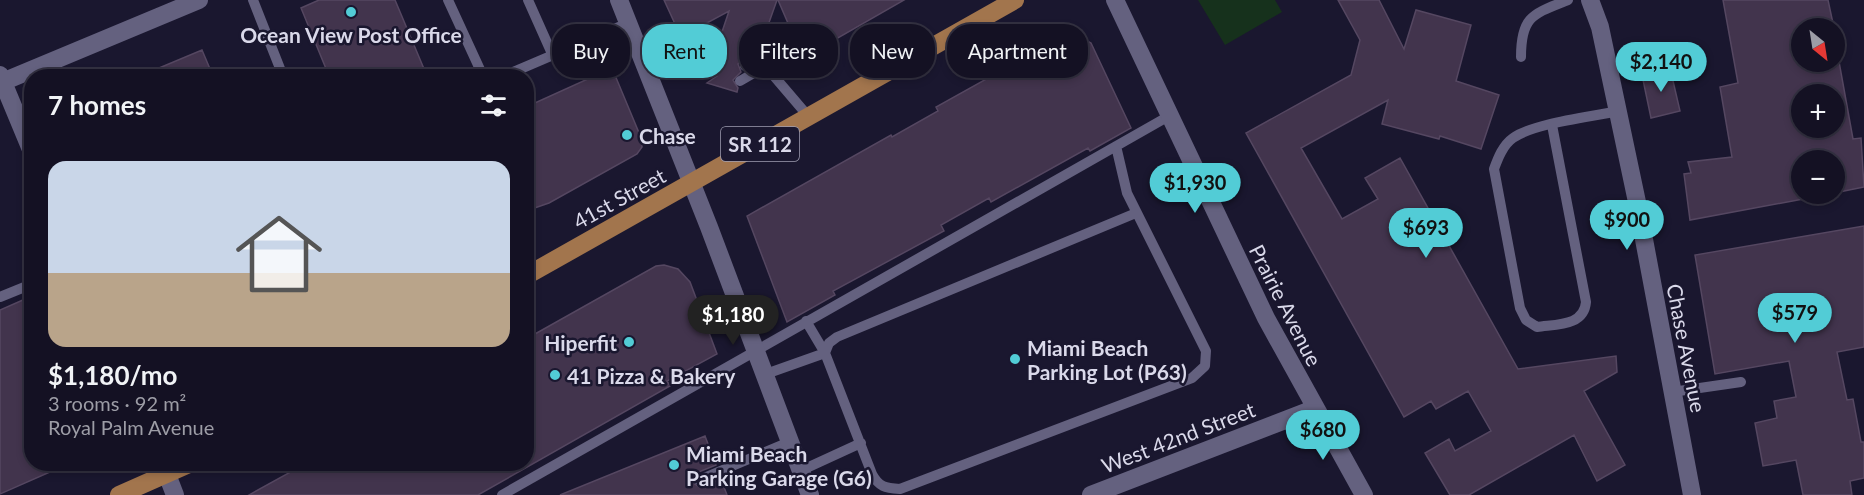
<!DOCTYPE html>
<html lang="en">
<head>
<meta charset="utf-8">
<style>
	:root { --surface:#141123; --page:#1d1a2b; --text:#f1f3f6; --muted:#9d9da6; --line:#333141; --accent:#52ccd6 }
	body { margin:0; font-family:Lato,sans-serif; background:var(--page); color:var(--text); height:100vh; display:flex; flex-direction:column; font-size:22px; white-space:nowrap }
	* { box-sizing:border-box; margin:0 }
	p { font-size:20px; color:var(--muted) }
	.icon { flex:none; width:33px; height:33px; fill:none; stroke:currentColor; stroke-width:2; stroke-linecap:round; stroke-linejoin:round }
	.map { position:relative; flex:1; overflow:hidden }
	.drawer { position:absolute; left:24px; top:69px; width:510px; height:402px; display:flex; flex-direction:column; background:var(--surface); border-radius:24px; box-shadow:0 3px 9px #0003,0 0 0 2px var(--line) }
	.drawer>* { flex:none }
	.hud { position:absolute; left:552px; top:24px; width:570px; height:54px; display:flex; gap:12px }
	.needle { width:39px; rotate:150deg }
	.fabs { position:absolute; left:1791px; top:18px; display:grid; gap:12px }
	.fabs a { display:grid; place-items:center; width:54px; height:54px; border-radius:50%; background:var(--surface); box-shadow:0 3px 9px #0003,0 0 0 2px var(--line); font-size:30px }
	.price { position:absolute; translate:-50% -51px; padding:0 14px; border-radius:21px; background:var(--accent); color:#111; font-size:20px; line-height:39px; filter:drop-shadow(0 2px 3px #0008) }
	.price::after { content:''; position:absolute; left:50%; top:36px; width:18px; height:14px; margin-left:-9px; background:inherit; clip-path:polygon(0 0,100% 0,50% 100%) }
	.price.on { background:#222; color:#fff }
	ul { padding:0; list-style:none }
	li { display:grid; align-content:center; gap:12px; height:318px; padding:0 24px }
	li span { display:grid; place-items:center; height:186px; border-radius:18px; color:#555 }
	li>.icon { margin-inline-start:auto }
	span .icon { width:108px; height:108px; fill:#fffc; stroke-width:1 }
	li b { font-size:26px }
	h2 { display:flex; justify-content:space-between; align-items:center; height:72px; padding:0 24px; font-size:26px }
	.pill { padding:0 21px; border-radius:24px; background:var(--surface); box-shadow:0 3px 9px #0003,0 0 0 2px var(--line); font-size:21px; line-height:54px }
	.pill.on { background:var(--accent); color:#111 }
	.map>svg:first-child { display:block }
</style>
</head>
<body>
<div class="map">
<svg width="1864" height="495" viewBox="0 0 1864 495">
	<rect width="100%" height="100%" fill="#1a172f"/>
	<path fill="#16311c" d="M1198 0H1275L1282 12 1225 45Z"/>
	<path fill="#42344d" stroke="#554761" stroke-width="1.5" fill-rule="evenodd" d="M319 0H395L427 76H329L301 8Z
		M664 0H777L761 45 752 42 751 46 742 50 744 59 738 64 741 72 733 80 738 88 737 92 707 83 717 76 713 64 722 58 719 50 726 44 721 35 729 11 681 37Z
		M778 0H904L803 58Z
		M1338 0H1379L1404 49 1416 10 1471 25 1456 81 1499 95 1481 149 1440 136 1439 139 1382 124 1388 100 1301 148 1342 219 1378 199 1365 178 1400 158 1518 369 1616 356 1617 372 1584 391 1625 465 1597 481 1574 435 1469 495H1450L1425 453 1449 439 1455 451 1491 431 1468 391 1436 409 1431 401 1404 417 1246 133 1351 75 1360 40Z
		M1723 0H1828L1834 28H1802V62H1834V34L1853 139 1861 138 1864 187 1834 193V160H1802V194H1830L1690 220 1684 174 1691 173 1688 162 1732 157 1720 87 1738 83ZM1802 94H1834V128H1802Z
		M1074 34 1091 43 1131 128 1090 151 1088 148 991 202 989 198 941 225 944 231 833 291 835 295 787 322 747 216 891 135 892 137 938 111 936 107 1062 37Z
		M202 50 213 76H140Z
		M612 68 642 140V147L637 154 549 203 526 211V107Z
		M1670 68 1680 111 1651 118 1642 75Z
		M1864 226V347L1837 352 1847 400 1853 399 1861 442H1864V478L1850 481 1852 495H1803L1796 460 1763 466 1755 423 1777 418 1774 401 1796 397 1789 361 1715 374 1695 255Z
		M664 265 678 269 690 282 717 354 667 381 670 386 478 495H249L305 464H526V339L656 266Z
		M32 296V464H68L0 494V310Z
		M705 436 716 465 696 473 692 482 699 487 721 479 727 495H560Z"/>
	<g fill="none" stroke-linecap="round" stroke-linejoin="round">
		<path stroke="#64617f" stroke-width="10" d="M253 0 283 76
			M448 0 483 76
			M528 0 553 56
			M696 52 710 73
			M696 52 715 56
			M1521 57C1521 16 1533 14 1568 0
			M745 66 773 75 808 116
			M647 69 719 42
			M504 76 628 23
			M740 81 759 70 749 53
			M1552 125 1586 302C1584 326 1557 324 1537 327L1526 320 1520 308 1494 169C1498 158 1503 145 1513 138 1534 123 1591 117 1618 111
			M0 297 32 284
			M806 321 825 353 872 474C879 487 885 488 900 489L1192 378 1205 366 1206 351 1127 193 1116 146
			M763 375 825 353 829 343 837 337 1136 213
			M1672 392 1741 382
			M800 471 861 443
			M699 480 789 442
			M502 495 1169 116"/>
		<path stroke="#64617f" stroke-width="18" d="M619 0 709 227 810 495
			M1115 0 1266 318 1364 495
			M1590 0 1600 27 1637 202 1692 495
			M0 75 32 152
			M0 83 199 0
			M163 464 175 495
			M1091 495 1314 409"/>
		<path stroke="#a2754d" stroke-width="18" d="M526 276 1015 0
			M119 495 189 464"/>
	</g>
	<g fill="#52ccd6" stroke="#1a172f" stroke-width="2">
		<circle cx="351" cy="12" r="6"/>
		<circle cx="627" cy="135" r="6"/>
		<circle cx="629" cy="342" r="6"/>
		<circle cx="1015" cy="359" r="6"/>
		<circle cx="555" cy="375" r="6"/>
		<circle cx="674" cy="465" r="6"/>
	</g>
	<g text-anchor="middle" dominant-baseline="central" stroke-width="5" stroke-linejoin="round" paint-order="stroke">
		<rect fill="#1a172f" stroke="#a09fb2" stroke-width="1.5" x="721" y="127" width="78" height="34" rx="4.5"/>
		<g font-size="20" font-weight="bold" fill="#dad9ea">
			<text x="760" y="144">SR 112</text>
		</g>
		<g font-size="21" font-weight="bold" fill="#dad9ea" stroke="#1a172f" text-anchor="start">
			<text x="351" y="34" text-anchor="middle">Ocean View Post Office</text>
			<text x="639" y="135">Chase</text>
			<text x="617" y="342" text-anchor="end">Hiperfit</text>
			<text x="1027" y="347">Miami Beach<tspan x="1027" dy="24">Parking Lot (P63)</tspan></text>
			<text x="567" y="375">41 Pizza &amp; Bakery</text>
			<text x="686" y="453">Miami Beach<tspan x="686" dy="24">Parking Garage (G6)</tspan></text>
		</g>
		<g font-size="21" fill="#dad9ea" stroke="#1a172f">
			<text transform="translate(619 198) rotate(-29)">41st Street</text>
			<text transform="translate(1286 305) rotate(63)">Prairie Avenue</text>
			<text transform="translate(1687 348) rotate(79)">Chase Avenue</text>
			<text transform="translate(1178 437) rotate(-21)">West 42nd Street</text>
		</g>
	</g>
</svg>
<div class="fabs">
<a><svg class="needle" viewBox="-14 -14 28 28"><path d="M0-13l5 13h-10z" fill="#e53935"/><path d="M0 13l5-13h-10z" fill="#9d9da6"/></svg></a>
<a>+</a>
<a>−</a>
</div>
<b class="price" style="left:1661px;top:93px">$2,140</b>
<b class="price" style="left:1195px;top:214px">$1,930</b>
<b class="price" style="left:1627px;top:251px">$900</b>
<b class="price" style="left:1426px;top:259px">$693</b>
<b class="price" style="left:1795px;top:344px">$579</b>
<b class="price on" style="left:733px;top:346px">$1,180</b>
<b class="price" style="left:1323px;top:461px">$680</b>
<div class="hud">
<a class="pill">Buy</a>
<a class="pill on">Rent</a>
<a class="pill">Filters</a>
<a class="pill">New</a>
<a class="pill">Apartment</a>
</div>
<section class="drawer">
<h2>7 homes<svg class="icon" aria-label="filters" viewBox="0 0 24 24"><path d="M4 7h16M4 17h16"/><circle cx="9" cy="7" r="2"/><circle cx="15" cy="17" r="2"/></svg></h2>
<ul>
<li><span style="background:linear-gradient(#c9d6e8 60%,#b9a48a 0)"><svg class="icon" aria-label="home" viewBox="0 0 24 24"><path d="M3 11l9-7 9 7M6 9v11h12V9"/></svg></span><div><b>$1,180/mo</b><p>3 rooms · 92 m²</p><p>Royal Palm Avenue</p></div></li>
</ul>
</section>
</div>
</body>
</html>
